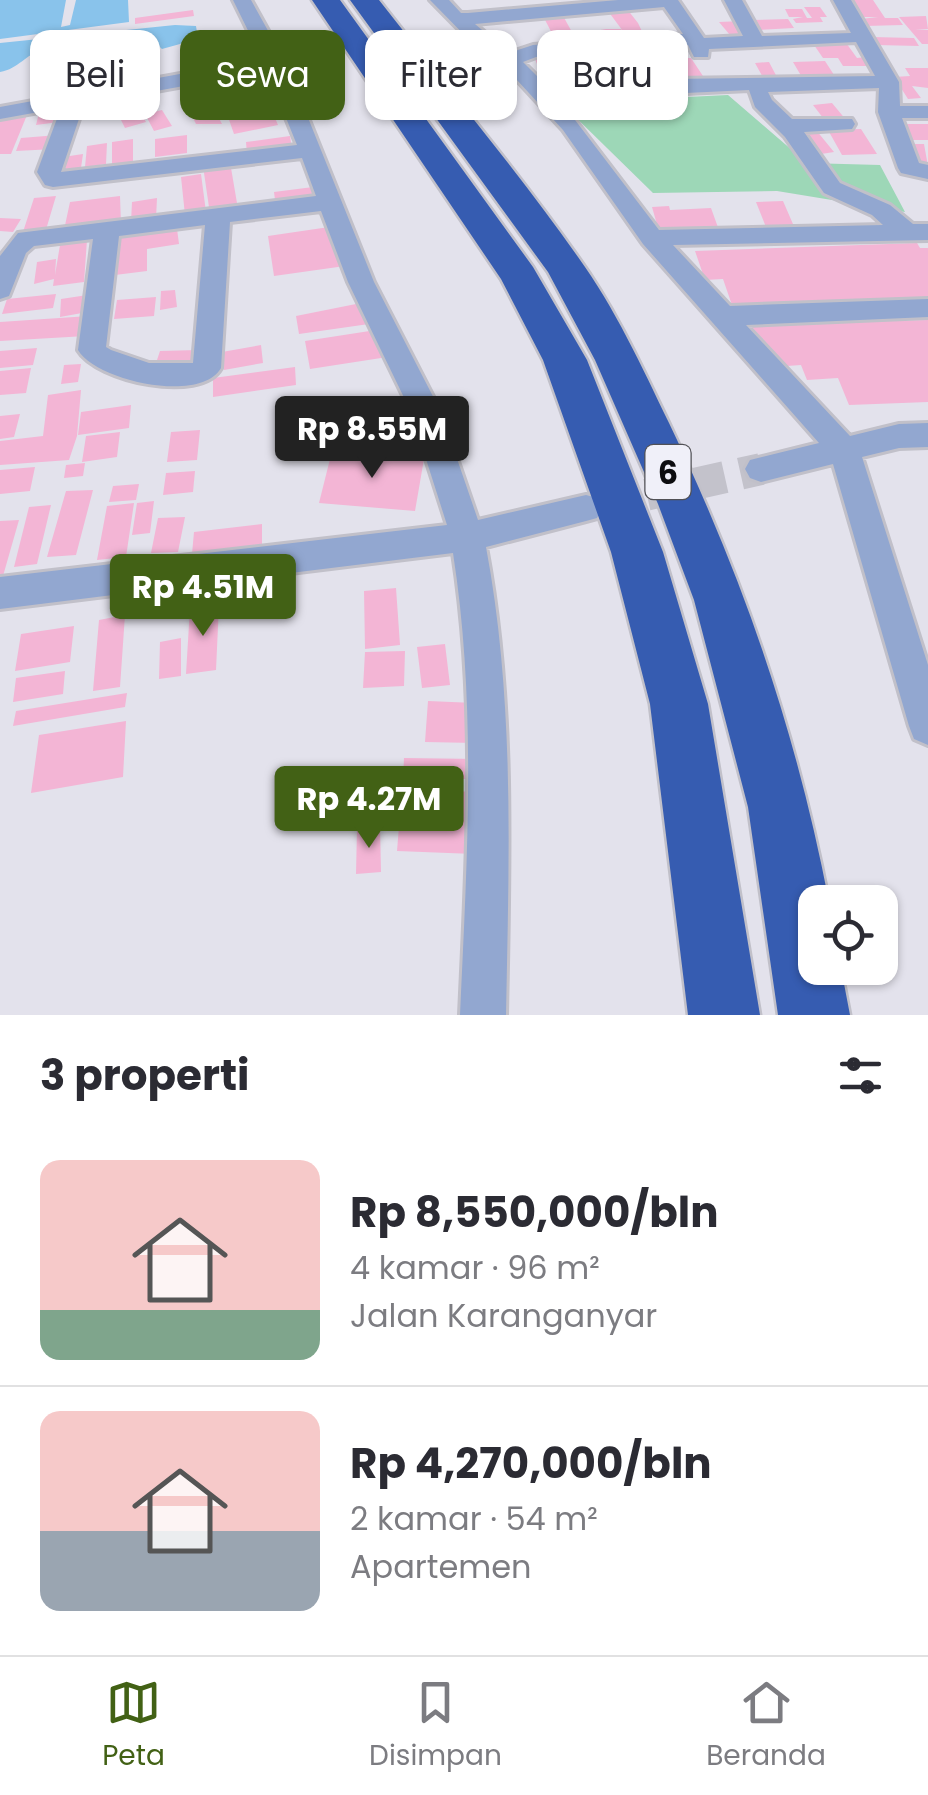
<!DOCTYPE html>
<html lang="id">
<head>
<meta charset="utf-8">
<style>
	:root { --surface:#fff; --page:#f7f7f7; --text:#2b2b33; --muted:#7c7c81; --line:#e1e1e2; --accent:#426115 }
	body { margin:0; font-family:Poppins,sans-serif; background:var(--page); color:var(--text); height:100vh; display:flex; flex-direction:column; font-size:38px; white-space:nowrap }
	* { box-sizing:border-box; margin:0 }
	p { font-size:32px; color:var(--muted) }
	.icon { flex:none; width:55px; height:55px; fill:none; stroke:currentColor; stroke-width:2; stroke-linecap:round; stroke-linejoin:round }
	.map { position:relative; height:1015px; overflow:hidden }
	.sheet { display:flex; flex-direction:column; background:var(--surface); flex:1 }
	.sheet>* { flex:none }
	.banner { position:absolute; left:30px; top:30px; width:870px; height:90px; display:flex; gap:20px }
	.buttons { position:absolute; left:798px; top:885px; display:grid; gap:20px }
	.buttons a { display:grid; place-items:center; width:100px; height:100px; border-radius:20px; background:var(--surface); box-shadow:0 2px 8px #0004; font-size:50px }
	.price { position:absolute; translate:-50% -85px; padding:0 22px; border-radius:10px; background:var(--accent); color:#fff; font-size:32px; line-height:65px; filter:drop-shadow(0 2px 5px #0008) }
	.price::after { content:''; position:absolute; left:50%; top:60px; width:30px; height:22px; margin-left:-15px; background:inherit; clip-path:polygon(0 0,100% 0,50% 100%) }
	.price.active { background:#222; color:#fff }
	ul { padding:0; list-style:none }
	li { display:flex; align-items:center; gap:30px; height:250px; padding:0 40px }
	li+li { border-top:2px solid var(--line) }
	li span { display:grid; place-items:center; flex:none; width:280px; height:200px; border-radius:20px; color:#555 }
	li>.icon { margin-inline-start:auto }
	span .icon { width:120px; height:120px; fill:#fffc; stroke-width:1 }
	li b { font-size:42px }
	h2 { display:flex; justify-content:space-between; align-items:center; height:120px; padding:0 40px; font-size:42px }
	.tag { padding:0 35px; border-radius:20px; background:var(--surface); box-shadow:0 2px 8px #0004; font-size:35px; line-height:90px }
	.tag.active { background:var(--accent); color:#fff }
	.tab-bar { display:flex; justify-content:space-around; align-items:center; height:140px; border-top:2px solid var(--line); background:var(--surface); font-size:28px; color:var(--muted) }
	.tab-bar a { display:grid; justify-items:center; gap:5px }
	.tab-bar .active { color:var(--accent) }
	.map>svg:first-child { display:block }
</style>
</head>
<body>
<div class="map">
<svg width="928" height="1015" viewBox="0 0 928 1015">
	<rect width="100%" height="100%" fill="#e3e2ec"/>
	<path fill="#9dd7b7" d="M728 95 807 163 880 165 905 212 777 191 653 193 561 103Z"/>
	<path fill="#89c3eb" d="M0 0H66L61 27 70 25 76 0H128L129 22 0 39Z
		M175 25 196 26 198 39 162 49 150 37 43 50C25 54 19 69 0 72V43Z"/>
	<path fill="#f3b5d5" d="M848 0H873L885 18H898L903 25 865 26 861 19 878 17H859Z
		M804 7H820L827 17H820L823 22 796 23 793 19 803 17H789L785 9H802L807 18H812Z
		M627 9 638 23 646 40 631 42 608 11Z
		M193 10 194 16 135 24V18Z
		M562 14 578 43 558 45 543 16Z
		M926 16 928 29H915L928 30V44H922L899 17Z
		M788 19 794 28 758 30 752 20Z
		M742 21 752 40 735 41 719 22Z
		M606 29H621L629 40 604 42 595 31Z
		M498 30 514 47 495 51 480 34Z
		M872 37 914 38 919 46 876 45Z
		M844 40 857 58 865 57 870 66H843L838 58H823L812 42Z
		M677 45 684 58H691L705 79 680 82 668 58 655 59 648 47Z
		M642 47 649 59 617 61 611 49Z
		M214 51 221 69 206 71 200 53Z
		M578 51 582 61 537 64 533 54Z
		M825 61 836 78 803 79 793 62Z
		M769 62 779 81H765L755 63Z
		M658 63 668 79 639 81 630 65Z
		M905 68H928V88L912 86 921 98 908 99 894 77 910 76Z
		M560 72 570 86 550 89 541 75Z
		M76 76 74 92 52 95 54 79Z
		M204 89 222 124H196L181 94Z
		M132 97 146 122 125 128 112 102Z
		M832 103 847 121 827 123 813 105Z
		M270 106 278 125 234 134 227 114Z
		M162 110 172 126 154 131 145 114Z
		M61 111 59 122 36 125 39 113Z
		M27 115 11 154H0V120Z
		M896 124H928V140H904Z
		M861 129 877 154 842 155 828 130Z
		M816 130 834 152 815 155 798 132Z
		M58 135 54 149 16 151 21 138Z
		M187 135V153L155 157V139Z
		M290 136 292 149 247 154 246 142Z
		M133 139V164L112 167V142Z
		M107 143 106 164 85 167 87 146Z
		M907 144H924L928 166H918Z
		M83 154 81 168 61 171 63 157Z
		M230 162 238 209 210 214 203 166Z
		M201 174 206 212 185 215 181 177Z
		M321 186 324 201 276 207 274 192Z
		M56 196 45 233 22 235 34 198Z
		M120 196 121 224 64 230 70 202Z
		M157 198 156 219 131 222 132 202Z
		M783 201 796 231 768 232 756 202Z
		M669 206 670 210 711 208 720 233 660 235 652 207Z
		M0 218 21 219 13 232 0 231Z
		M336 226 345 266 274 276 268 236Z
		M177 229 179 244 147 249V271L107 276 109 239Z
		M87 240 84 282 53 286 54 279 34 284 37 262 56 259 55 275 60 245Z
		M917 243 920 248H928V300L733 308 723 279 705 280 695 251Z
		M175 290 177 307 160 310 161 291Z
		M56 294 53 308 2 314 7 299Z
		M94 294 93 311 60 317 61 299Z
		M156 297 154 316 114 319 117 300Z
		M361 303 369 324 299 334 296 316Z
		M89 316 86 336 0 341V322Z
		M928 320V402L849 405 838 378 807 380 801 365 787 366 749 324Z
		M376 330 394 356 310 369 305 341Z
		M261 345 263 363 224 370 222 352Z
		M37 348 33 365 0 368V351Z
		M198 350 195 362 156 363 160 351Z
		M81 364 78 382 61 384 64 365Z
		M295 367 296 385 213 397V378Z
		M31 368 26 393 0 395V371Z
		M81 390 77 436 69 460 0 465V441L43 436 48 395Z
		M131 405 129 428 78 435 81 412Z
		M20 414 14 437 0 439V416Z
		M200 430 197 460 167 462 171 432Z
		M120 432 117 457 82 462 86 436Z
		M332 451 424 459 415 511 319 503Z
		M85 463 83 476 64 478 66 465Z
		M35 467 30 491 0 494V470Z
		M195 471 193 492 163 495 166 473Z
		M139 484 136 500 109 502 113 486Z
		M93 490 76 555 47 557 66 491Z
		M154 501 150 533 132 535 137 503Z
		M134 503 126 557 97 560 107 506Z
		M51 505 37 564 14 567 29 507Z
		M185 517 178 552 151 553 158 518Z
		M19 520 3 576H0V521Z
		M262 524V546L192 554 194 532Z
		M396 588 400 645 365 649 364 591Z
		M219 605 216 670 186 674 190 608Z
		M125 615 120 687 93 691 99 620Z
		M74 626 70 662 15 671 21 634Z
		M181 638V676L159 679 160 642Z
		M445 644 450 685 422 688 417 647Z
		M405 651 404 686 363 688 365 652Z
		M65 671 63 694 13 702 16 678Z
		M127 693 125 707 13 726 16 711Z
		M428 701 475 703V743L425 742Z
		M126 721 123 777 31 793 39 735Z
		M404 758 479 759V779H403Z
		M402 789 476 792 474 854 397 851Z
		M380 826 381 872 356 874 357 829Z"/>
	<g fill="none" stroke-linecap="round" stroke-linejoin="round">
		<path stroke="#c3c2cb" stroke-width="32" stroke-dasharray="32 16" stroke-linecap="butt" d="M600 505 761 469"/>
		<defs>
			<path id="minor" d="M233 0H251L286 63 374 282 441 412 478 520 586 495 597 498 602 508 597 518 586 521 486 547C515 702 509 857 506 1015H460C467 860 477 707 453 553L0 609V577L447 525 411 412 348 282 321 211 230 222 221 368C201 404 96 381 78 350L93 239 34 246 26 253 9 296 0 299V256L18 233 316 196 302 158 53 187 45 185 37 172 61 108 0 119V107L262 59ZM267 71 297 145 61 172 84 104ZM205 225 193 363H149L111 350 106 347 119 236Z
				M430 0H449L461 13H468L618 0H678L704 38 743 36 724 0H742L762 36 851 33 833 0H851L899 82 900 106H928V118H902L919 163 928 165V179L901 173 898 168 878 112 879 88 768 92 772 100 792 119H852L855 124 852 129 804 132 840 183 890 205 913 224H928V240L673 245 730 306 928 299V317L746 325 850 436 899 424 928 423V447L899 448 862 457 928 665V745L914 739 909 726 833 464 761 482 750 478 745 469 750 460 819 443 643 244 563 130 505 67 480 51ZM664 7 683 34 533 45 509 53 475 24ZM856 42 875 76 672 79 548 87 523 62 536 57 688 45 694 57H708L709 49ZM749 90 755 107 785 137 824 193 872 215 883 225 659 230 559 99Z"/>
			<path id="highway" d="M312 0H340L533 267 587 360 663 552 708 704 760 1015H688L650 704 611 552 543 360 501 279Z
				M350 0H379C445 85 516 169 578 257 615 308 642 367 669 423 744 580 796 731 829 902H815V968H841L850 1015H778L748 807 694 600 658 504 595 360 548 272Z"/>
		</defs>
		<use href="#minor" stroke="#c1c0c9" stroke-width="6"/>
		<use href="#highway" stroke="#c1c0c9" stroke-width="5"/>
		<use href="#minor" fill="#92a7d0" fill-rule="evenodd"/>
		<use href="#highway" fill="#365cb1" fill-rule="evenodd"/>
	</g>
	<g text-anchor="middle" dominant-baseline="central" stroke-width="10" stroke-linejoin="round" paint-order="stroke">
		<rect fill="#f0f0f9" stroke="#515156" stroke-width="2.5" x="645.5" y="445" width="45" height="54" rx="8"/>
		<g font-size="32" font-weight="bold" fill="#0d0d10">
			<text x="668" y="472">6</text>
		</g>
	</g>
</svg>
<div class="buttons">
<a><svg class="icon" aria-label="locate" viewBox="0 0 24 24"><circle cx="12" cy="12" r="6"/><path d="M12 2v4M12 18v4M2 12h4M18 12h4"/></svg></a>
</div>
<b class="price active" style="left:372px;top:481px">Rp 8.55M</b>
<b class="price" style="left:203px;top:639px">Rp 4.51M</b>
<b class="price" style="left:369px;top:851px">Rp 4.27M</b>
<div class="banner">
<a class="tag">Beli</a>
<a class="tag active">Sewa</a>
<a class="tag">Filter</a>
<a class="tag">Baru</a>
</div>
</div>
<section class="sheet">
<h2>3 properti<svg class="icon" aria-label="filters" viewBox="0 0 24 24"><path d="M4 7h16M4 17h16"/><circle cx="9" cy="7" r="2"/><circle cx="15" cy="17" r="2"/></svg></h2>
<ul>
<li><span style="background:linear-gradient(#f6c9c9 75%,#7fa58c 0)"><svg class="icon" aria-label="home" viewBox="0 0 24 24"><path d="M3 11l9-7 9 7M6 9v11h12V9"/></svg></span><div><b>Rp 8,550,000/bln</b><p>4 kamar · 96 m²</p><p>Jalan Karanganyar</p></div></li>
<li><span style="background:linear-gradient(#f6c9c9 60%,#9aa5b1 0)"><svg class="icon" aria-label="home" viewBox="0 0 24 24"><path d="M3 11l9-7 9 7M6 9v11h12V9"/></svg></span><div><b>Rp 4,270,000/bln</b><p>2 kamar · 54 m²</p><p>Apartemen</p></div></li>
</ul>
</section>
<nav class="tab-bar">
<a class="active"><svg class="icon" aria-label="map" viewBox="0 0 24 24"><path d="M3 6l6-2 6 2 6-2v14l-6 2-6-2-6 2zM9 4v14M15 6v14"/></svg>Peta</a>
<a><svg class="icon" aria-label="saved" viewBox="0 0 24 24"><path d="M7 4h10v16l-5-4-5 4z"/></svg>Disimpan</a>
<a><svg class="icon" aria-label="home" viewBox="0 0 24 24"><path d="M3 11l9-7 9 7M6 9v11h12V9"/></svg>Beranda</a>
</nav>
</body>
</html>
